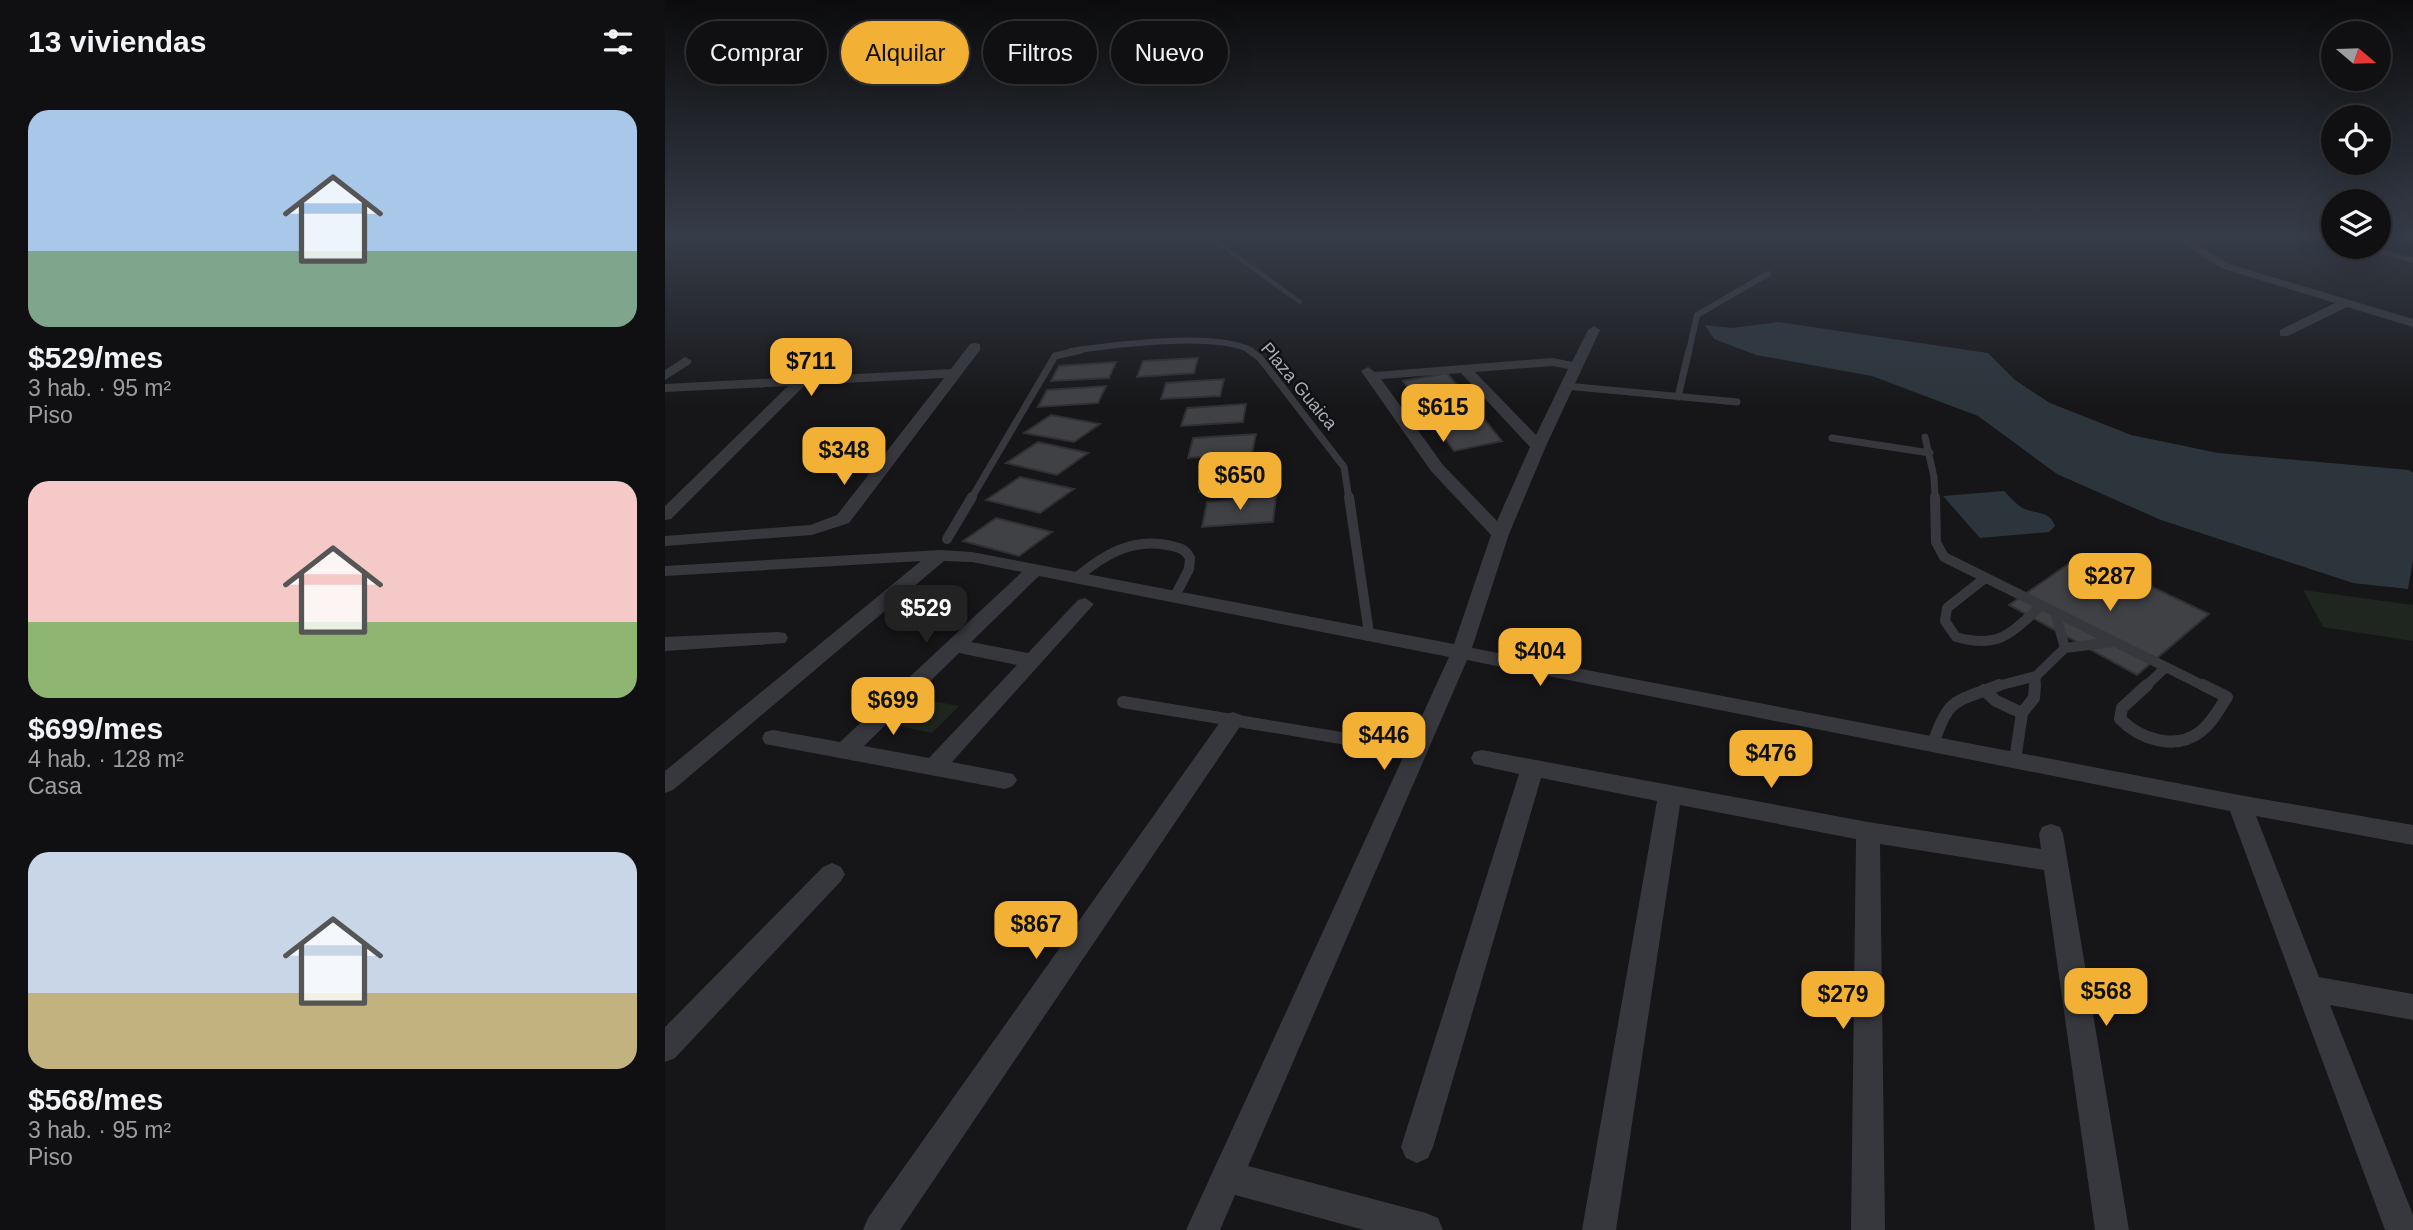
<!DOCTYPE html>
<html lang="es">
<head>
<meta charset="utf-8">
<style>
	:root { --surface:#101012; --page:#1e1e20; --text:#f1f3f6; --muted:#9c9d9f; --line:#303032; --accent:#f2b134 }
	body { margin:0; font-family:Helvetica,sans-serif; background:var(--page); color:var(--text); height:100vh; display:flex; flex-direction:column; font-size:26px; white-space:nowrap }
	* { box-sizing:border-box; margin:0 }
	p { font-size:23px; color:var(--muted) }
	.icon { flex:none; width:38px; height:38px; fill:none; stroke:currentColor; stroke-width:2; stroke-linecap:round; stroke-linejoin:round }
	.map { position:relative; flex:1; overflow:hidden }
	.panel { display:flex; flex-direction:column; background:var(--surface); width:665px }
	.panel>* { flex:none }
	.hud { position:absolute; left:21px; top:21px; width:665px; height:63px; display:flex; gap:14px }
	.needle { width:46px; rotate:109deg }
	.tools { position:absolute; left:1656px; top:21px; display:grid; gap:14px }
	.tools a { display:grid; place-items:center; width:70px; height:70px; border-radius:50%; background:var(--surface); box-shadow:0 7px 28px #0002,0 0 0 2px var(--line); font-size:35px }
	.price { position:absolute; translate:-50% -60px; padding:0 16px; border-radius:14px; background:var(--accent); color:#111; font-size:23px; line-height:46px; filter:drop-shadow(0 2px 4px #0008) }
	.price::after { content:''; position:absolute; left:50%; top:42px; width:21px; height:16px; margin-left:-10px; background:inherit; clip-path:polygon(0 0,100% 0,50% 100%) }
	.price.on { background:#222; color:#fff }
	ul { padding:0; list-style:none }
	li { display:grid; align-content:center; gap:14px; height:371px; padding:0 28px }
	li span { display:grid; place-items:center; height:217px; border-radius:21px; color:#555 }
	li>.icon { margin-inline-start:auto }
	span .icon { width:126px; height:126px; fill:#fffc; stroke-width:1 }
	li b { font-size:30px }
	h2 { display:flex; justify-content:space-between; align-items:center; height:84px; padding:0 28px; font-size:30px }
	.pill { padding:0 24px; border-radius:32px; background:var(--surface); box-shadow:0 7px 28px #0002,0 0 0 2px var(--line); font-size:24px; line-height:63px }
	.pill.on { background:var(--accent); color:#111 }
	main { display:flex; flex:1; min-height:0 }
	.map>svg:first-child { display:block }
</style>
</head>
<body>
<main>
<section class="panel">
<h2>13 viviendas<svg class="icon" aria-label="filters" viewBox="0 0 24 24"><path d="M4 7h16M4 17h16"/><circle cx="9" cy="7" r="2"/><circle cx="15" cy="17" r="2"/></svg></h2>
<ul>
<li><span style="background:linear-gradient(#a9c7e8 65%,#7fa58c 0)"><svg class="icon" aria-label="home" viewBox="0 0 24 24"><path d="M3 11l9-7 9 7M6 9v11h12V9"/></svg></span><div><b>$529/mes</b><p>3 hab. · 95 m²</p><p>Piso</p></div></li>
<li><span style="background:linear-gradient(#f6c9c9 65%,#8fb573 0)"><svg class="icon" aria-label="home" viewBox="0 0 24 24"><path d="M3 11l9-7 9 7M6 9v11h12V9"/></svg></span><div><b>$699/mes</b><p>4 hab. · 128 m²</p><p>Casa</p></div></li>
<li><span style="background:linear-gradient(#c9d6e8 65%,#c2b280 0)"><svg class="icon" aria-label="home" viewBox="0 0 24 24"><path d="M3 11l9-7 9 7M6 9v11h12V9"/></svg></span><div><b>$568/mes</b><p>3 hab. · 95 m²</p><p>Piso</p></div></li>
</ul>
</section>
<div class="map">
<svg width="1748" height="1230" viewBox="0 0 1748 1230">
	<rect width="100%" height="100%" fill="#161618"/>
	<path fill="#1e261f" d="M1638 590 1748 605V641L1658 627Z
		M262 700 294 706 267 733 234 726Z"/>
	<path fill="#2c353c" d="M1113 322 1323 353 1350 380 1385 403 1466 435 1553 453 1744 470 1748 473V560L1743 589 1688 583 1496 520 1392 474 1313 416 1207 376 1091 355 1049 339 1040 325 1067 328Z
		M1339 491C1344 496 1350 503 1356 507 1368 515 1384 509 1390 526L1384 532 1315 538 1278 496Z"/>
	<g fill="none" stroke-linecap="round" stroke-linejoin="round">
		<path stroke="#2c353c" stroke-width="4.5" d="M542 235 635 302"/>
	</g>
	<path fill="#404145" stroke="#303034" stroke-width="2" d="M533 358 529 373 472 377 478 361Z
		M451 362 444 378 386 381 394 366Z
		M782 373 837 441 789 451 738 381Z
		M559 379 555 396 496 399 501 383Z
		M441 386 433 403 373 407 382 390Z
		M581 404 578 422 516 426 522 408Z
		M386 415 435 424 409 442 359 433Z
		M591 434 587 453 523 458 528 438Z
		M373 442 423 453 392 475 341 463Z
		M605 465 602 487 534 492 540 470Z
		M355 477 409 489 375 513 321 500Z
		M611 497 608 522 537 527 542 502Z
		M331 518 387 532 354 556 298 541Z
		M1418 554 1544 614 1472 675 1344 605Z"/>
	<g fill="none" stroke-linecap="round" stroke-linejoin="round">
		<path stroke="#37383d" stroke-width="6" d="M406 351C447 345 552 331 587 351
			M1024 351 1032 315 1103 274"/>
		<path stroke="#37383d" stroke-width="7" d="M584 350 595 358 679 467 684 499
			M901 386 1072 402
			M1013 397 1024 350
			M1260 437 1269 477 1270 499
			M1167 438 1265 453
			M306 499 390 356 416 350"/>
		<path stroke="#37383d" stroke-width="10" d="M684 497 704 633
			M1270 497 1271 542 1279 557 1541 687
			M282 539 307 497
			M412 577C439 555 466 538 502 545 512 547 520 548 525 558L524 569 510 596
			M1320 578 1282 608 1280 621 1291 637C1334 649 1345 634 1376 606
			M1390 613 1400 648
			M1329 687 1371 676 1400 648 1448 642
			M1370 687 1371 676
			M1480 687 1501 667"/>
		<path stroke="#37383d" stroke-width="12" d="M1482 685 1457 708 1455 719C1475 739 1510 751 1535 732 1547 723 1554 709 1562 697L1538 685
			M1319 690 1331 701 1357 713
			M458 702 682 739
			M1268 744C1284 696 1290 703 1334 685
			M1350 760 1357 713 1369 698 1370 685"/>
		<path fill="#37383d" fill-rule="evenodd" d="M1504 235H1516L1564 264 1748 319V327L1682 307 1623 336H1615V330L1670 303 1556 268Z
			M1633 235 1668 239V245L1634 237Z
			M1689 247H1706L1748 257V263Z
			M929 326 935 330 881 446 844 534 807 648 1574 795 1748 825V845L1591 816 1654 977 1748 994V1020L1665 1005 1748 1215V1230H1720L1565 811 802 660 583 1166 761 1213 773 1218 778 1230H699L570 1195 555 1230H521L784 657 374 576 306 642 363 653 413 600 420 598 429 604 287 762 348 774 352 780 348 786 340 789 100 744 97 738 100 732 108 730 175 742 357 572 307 562 279 561 8 790 0 793V771L256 561 0 576V566L275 550 307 552 789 644 826 535 766 471 696 371 703 367 710 372 888 358 907 362 923 330ZM888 366 903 369 871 435 810 372ZM796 373 865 447 832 521 778 465 716 379ZM294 653 352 665 264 758 199 746Z
			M310 343 315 344V350L184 523 147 535 0 546V536L145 525 172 515 279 378 140 385 6 519 0 520V506L123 386 0 392V384L286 369 305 344Z
			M20 357 27 361 25 364 0 380V370Z
			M113 632 120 633 123 638 120 643 0 651V637Z
			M568 712 576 715 579 720 576 725 235 1230H198L203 1218 560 715Z
			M817 750 1203 822 1376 849 1374 834 1377 827 1386 824 1395 827 1398 834 1464 1230H1430L1379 870 1215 844 1220 1230H1186L1191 839 1015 805 951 1230H917L992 801 876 778 768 1147 763 1158 752 1163 741 1158 736 1147 854 774 809 764 806 758 809 752Z
			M167 863 176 867 180 874 176 881 10 1058 0 1062V1027L158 867Z"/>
	</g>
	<linearGradient id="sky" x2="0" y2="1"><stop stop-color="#0c0c0d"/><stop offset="0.58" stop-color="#363c48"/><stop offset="1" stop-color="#363c48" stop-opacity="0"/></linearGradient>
	<rect width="1748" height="407" fill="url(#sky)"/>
	<g text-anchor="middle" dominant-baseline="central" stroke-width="5" stroke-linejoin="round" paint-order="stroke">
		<g font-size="18" fill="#a8adb8" stroke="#111113">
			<text transform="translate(634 386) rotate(50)">Plaza Guaica</text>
		</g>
	</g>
</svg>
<div class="tools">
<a><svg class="needle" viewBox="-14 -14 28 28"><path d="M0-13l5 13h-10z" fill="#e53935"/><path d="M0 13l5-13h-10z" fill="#9c9d9f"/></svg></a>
<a><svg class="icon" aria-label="locate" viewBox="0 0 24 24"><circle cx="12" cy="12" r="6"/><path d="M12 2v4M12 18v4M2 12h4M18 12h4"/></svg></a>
<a><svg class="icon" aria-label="layers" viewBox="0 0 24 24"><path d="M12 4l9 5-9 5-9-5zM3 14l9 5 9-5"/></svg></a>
</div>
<b class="price" style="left:146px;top:398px">$711</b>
<b class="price" style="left:778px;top:444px">$615</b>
<b class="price" style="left:179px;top:487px">$348</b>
<b class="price" style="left:575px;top:512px">$650</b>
<b class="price" style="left:1445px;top:613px">$287</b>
<b class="price on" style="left:261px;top:645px">$529</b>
<b class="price" style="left:875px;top:688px">$404</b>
<b class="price" style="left:228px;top:737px">$699</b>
<b class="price" style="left:719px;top:772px">$446</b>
<b class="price" style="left:1106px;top:790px">$476</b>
<b class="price" style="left:371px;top:961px">$867</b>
<b class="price" style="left:1441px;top:1028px">$568</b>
<b class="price" style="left:1178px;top:1031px">$279</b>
<div class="hud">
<a class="pill">Comprar</a>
<a class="pill on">Alquilar</a>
<a class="pill">Filtros</a>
<a class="pill">Nuevo</a>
</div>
</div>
</main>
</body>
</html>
